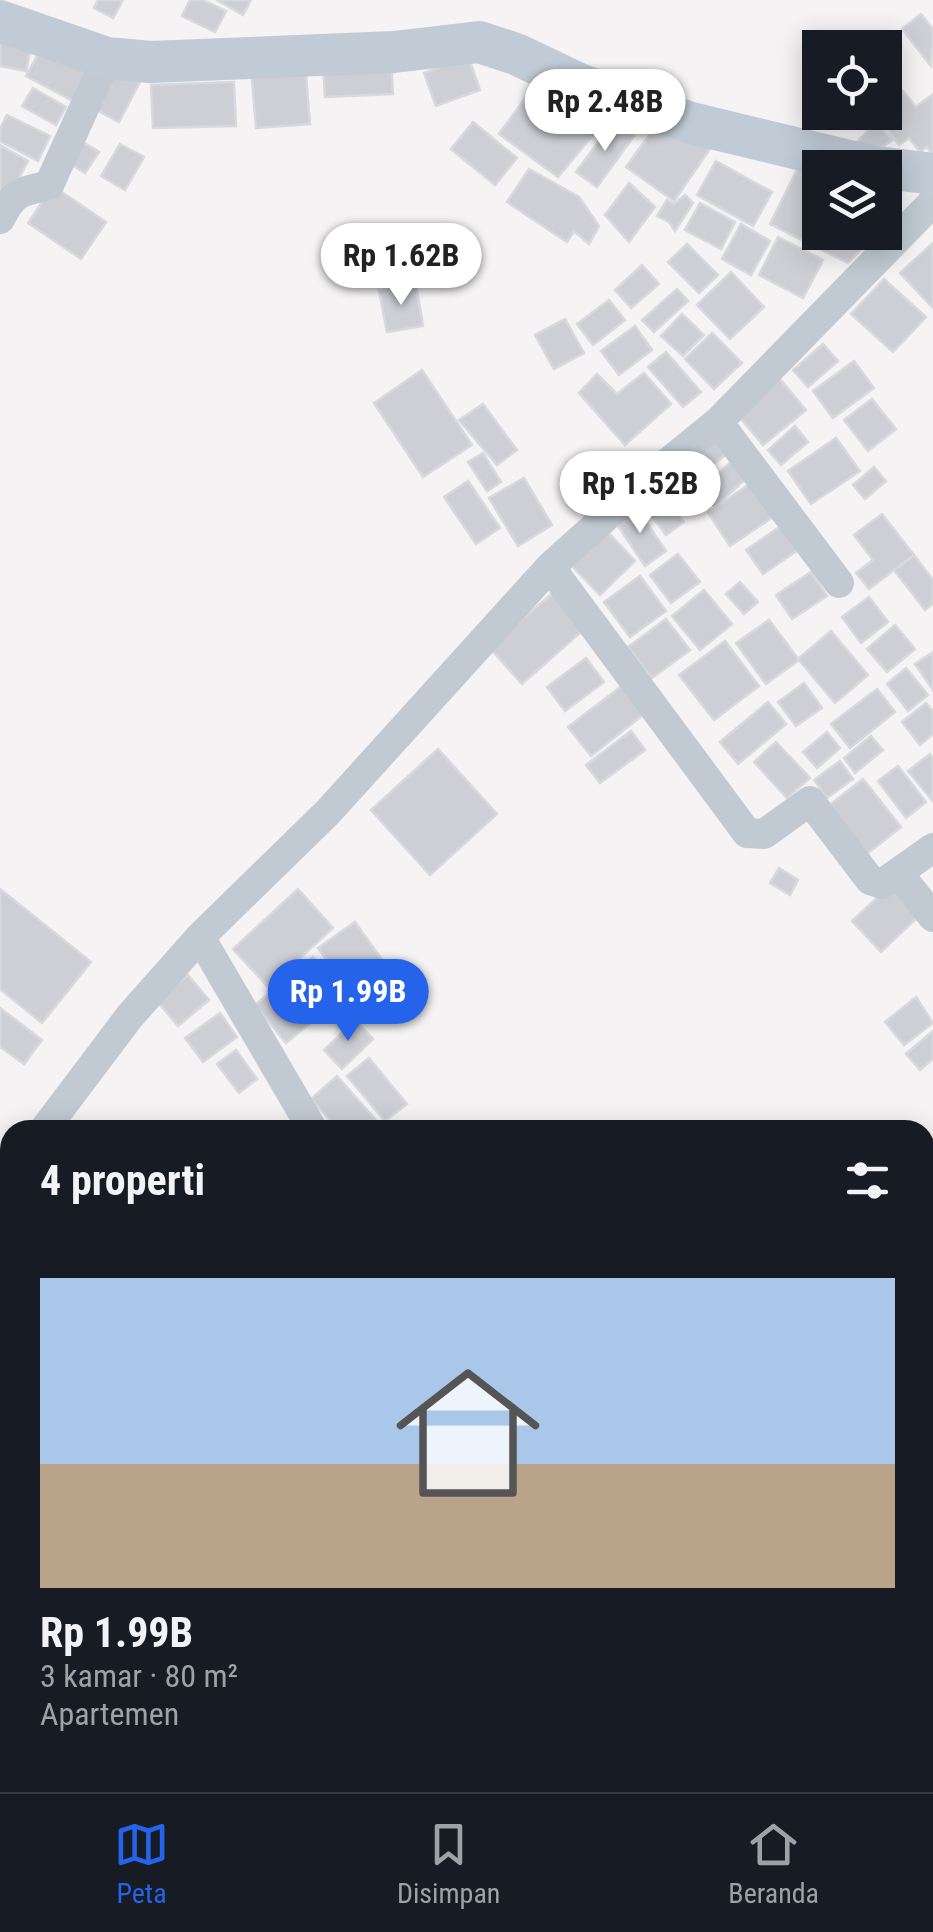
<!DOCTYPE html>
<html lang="id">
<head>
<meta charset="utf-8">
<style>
	:root { --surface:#171b24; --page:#20242c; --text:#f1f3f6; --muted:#9ea1a6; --line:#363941; --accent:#2563eb }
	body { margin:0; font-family:"Roboto Condensed",sans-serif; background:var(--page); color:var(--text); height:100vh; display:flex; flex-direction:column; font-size:38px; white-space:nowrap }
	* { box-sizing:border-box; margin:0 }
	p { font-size:32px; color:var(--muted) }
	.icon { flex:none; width:55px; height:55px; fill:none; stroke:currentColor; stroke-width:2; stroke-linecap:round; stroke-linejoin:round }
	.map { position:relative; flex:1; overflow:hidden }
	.panel { position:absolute; left:0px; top:1120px; width:935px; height:672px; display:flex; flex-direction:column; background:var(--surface); border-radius:30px 30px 0 0; box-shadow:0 5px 25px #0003 }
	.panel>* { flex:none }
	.tools { position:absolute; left:802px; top:30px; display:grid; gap:20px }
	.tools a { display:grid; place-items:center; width:100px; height:100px; border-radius:0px; background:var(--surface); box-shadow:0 5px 25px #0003; font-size:50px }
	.price { position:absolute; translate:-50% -85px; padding:0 22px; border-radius:35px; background:#fff; color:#222; font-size:32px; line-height:65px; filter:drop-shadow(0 2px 5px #0008) }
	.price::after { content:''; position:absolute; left:50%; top:60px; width:30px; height:22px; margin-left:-15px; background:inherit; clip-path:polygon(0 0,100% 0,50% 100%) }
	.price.current { background:var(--accent); color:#fff }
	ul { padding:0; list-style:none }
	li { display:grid; align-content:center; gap:20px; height:530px; padding:0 40px }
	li+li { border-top:2px solid var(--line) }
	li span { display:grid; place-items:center; height:310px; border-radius:0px; color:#555 }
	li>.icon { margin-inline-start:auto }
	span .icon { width:180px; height:180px; fill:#fffc; stroke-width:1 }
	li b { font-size:42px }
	h2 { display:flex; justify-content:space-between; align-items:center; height:120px; padding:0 40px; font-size:42px }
	.menu { display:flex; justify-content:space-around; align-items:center; height:140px; border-top:2px solid var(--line); background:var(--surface); font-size:28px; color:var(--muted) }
	.menu a { display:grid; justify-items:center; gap:5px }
	.menu .current { color:var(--accent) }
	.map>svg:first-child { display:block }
</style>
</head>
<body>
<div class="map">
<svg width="933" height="1792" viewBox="0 0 933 1792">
	<rect width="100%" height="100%" fill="#f5f3f3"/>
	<path fill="#cdcfd5" stroke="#d7d9de" stroke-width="2.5" d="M98 0H123L113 18 94 8Z
		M190 0H203L226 11 215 32 182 16Z
		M217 0H251L243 15Z
		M921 14 933 29 931 66 902 29Z
		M0 31 33 38 26 71 0 66Z
		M46 40 92 65 73 101 26 76Z
		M468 56 480 90 436 106 424 73Z
		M391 59 393 94 325 97 323 63Z
		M305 64 310 124 256 128 251 68Z
		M116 67 141 80 119 122 95 109Z
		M234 82 236 126 153 128 151 85Z
		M33 88 66 107 56 125 22 106Z
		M531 90 608 117 558 177 499 134Z
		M903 91 916 107 933 94V156L927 147 920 152 909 138 899 145 875 112H885V104Z
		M7 115 50 136 38 161 0 141V129Z
		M662 117 716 140 674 201 626 167Z
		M614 121 634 136 597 187 576 172Z
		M473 122 517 158 495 185 451 149Z
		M876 122 893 140 877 150 854 145Z
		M78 139 99 152 85 173 64 160Z
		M120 144 144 157 125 190 101 176Z
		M0 145 28 161 8 198 0 194Z
		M716 161 772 192 753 226 697 195Z
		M799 166 820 170V232H878L848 263 770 224Z
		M529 169 579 197 599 226 589 244 574 231 567 242 507 202Z
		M629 183 655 207 629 242 605 215Z
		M53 186 106 222 81 259 28 223Z
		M685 195 693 203 675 231 669 222 657 216 667 200 674 204Z
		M700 203 735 222 721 249 685 230Z
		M741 224 770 241 751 275 722 259Z
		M778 237 823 260 803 298 759 275Z
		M933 243V308L900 273Z
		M687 244 718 275 699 293 668 262Z
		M642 265 659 284 631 308 615 290Z
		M731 272 764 307 730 339 697 305Z
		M884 279 926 317 893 352 851 314Z
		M416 284 423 326 387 332 379 290Z
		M677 289 688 301 654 332 642 320Z
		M609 300 625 320 593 345 577 324Z
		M682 314 704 335 683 356 661 336Z
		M565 319 584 353 554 369 535 335Z
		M635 326 652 350 619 375 601 351Z
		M712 333 742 363 714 389 685 359Z
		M823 344 838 361 808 387 793 370Z
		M666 352 701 392 683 407 648 367Z
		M854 361 874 388 833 418 813 391Z
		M422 370 472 445 423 477 374 403Z
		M644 373 671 404 625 445 579 393 597 374 617 394Z
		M779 378 806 410 763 445 736 413Z
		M872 399 896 429 868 451 844 420Z
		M483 404 517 450 497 465 459 420Z
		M795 426 808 442 781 465 768 450Z
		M715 428 732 450 697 477 680 455Z
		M836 438 860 471 811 504 788 471Z
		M483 453 501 482 487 491 468 462Z
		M735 458 750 475 715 507 700 490Z
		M874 467 886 481 865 499 853 485Z
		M524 478 552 525 518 546 489 498Z
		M468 481 500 528 476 544 444 497Z
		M751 483 773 517 730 546 708 513Z
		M656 486 684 522 666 535 639 499Z
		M635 506 666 551 645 566 614 520Z
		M882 514 914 555 869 589 856 573 873 560 854 535Z
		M781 526 798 550 763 574 746 550Z
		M605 529 635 561 600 595 569 563Z
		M678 554 700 582 671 603 650 575Z
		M914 555 933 580V604L925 610 894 570Z
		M811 572 827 596 792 619 776 595Z
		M640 576 666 611 630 637 604 602Z
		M740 582 758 602 744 614 726 594Z
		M557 589 589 625 522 684 490 648Z
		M704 590 732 624 700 650 672 616Z
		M869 597 888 622 861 643 842 617Z
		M666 619 690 650 652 678 628 647Z
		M769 620 799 660 766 684 736 643Z
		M895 625 915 649 887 672 867 649Z
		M831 631 868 675 835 703 798 659Z
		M725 641 759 686 714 720 679 675Z
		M933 652V690L915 664Z
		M586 658 604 682 565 711 547 687Z
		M906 668 928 695 908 711 887 684Z
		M627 682 649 710 591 756 568 727Z
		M804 683 822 708 796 726 778 702Z
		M877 689 895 712 850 748 831 724Z
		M768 702 786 724 738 764 720 742Z
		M926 703 933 711V734L920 745 902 722Z
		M631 731 645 750 600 783 586 765Z
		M827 732 840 748 817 768 803 752Z
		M871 736 883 750 855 773 844 758Z
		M776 742 810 778 787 798 754 762Z
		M438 749 497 814 430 875 371 810Z
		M930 754 933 758 932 800 908 771Z
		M840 761 853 779 827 798 814 780Z
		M898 766 926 802 906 818 878 781Z
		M863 779 901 827 864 856 827 807Z
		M779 868 798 880 790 895 770 883Z
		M893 883 922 913 881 952 852 921Z
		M0 889 91 962 42 1023 0 989Z
		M298 889 333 928 268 987 233 949Z
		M355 922 388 968 351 994 318 948Z
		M313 957 344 995 286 1043 255 1005Z
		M188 975 209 1000 178 1026 157 1001Z
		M916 997 933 1023 904 1045 885 1022Z
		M0 1008 42 1040 24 1064 0 1047Z
		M220 1013 237 1037 203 1062 185 1038Z
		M355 1020 373 1039 342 1069 324 1050Z
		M933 1031V1059L920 1070 906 1054Z
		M236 1050 257 1079 239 1093 217 1064Z
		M369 1058 407 1104 385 1121 347 1076Z
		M337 1076 375 1119 362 1130H339L311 1099Z"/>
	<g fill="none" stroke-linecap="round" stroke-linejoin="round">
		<path stroke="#c1cad2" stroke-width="30" d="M0 219C15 189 21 193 49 185L107 58
			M718 422 839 583
			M550 567 747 833 764 834 810 801 870 880 882 884 933 848
			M899 874 933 917
			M200 937 313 1130
			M44 1130 130 1016 200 937 328 812 550 567 649 478 718 422 933 202
			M10 1185V1209
			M0 1342 10 1329"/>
		<path stroke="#c1cbd6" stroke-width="42" d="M0 21 107 58 151 62 394 52 479 42 516 54 579 84 691 123 878 168
			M885 168 933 174"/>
	</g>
</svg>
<div class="tools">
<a><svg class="icon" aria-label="locate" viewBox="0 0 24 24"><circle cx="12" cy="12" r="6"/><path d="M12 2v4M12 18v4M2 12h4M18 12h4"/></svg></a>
<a><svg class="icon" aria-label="layers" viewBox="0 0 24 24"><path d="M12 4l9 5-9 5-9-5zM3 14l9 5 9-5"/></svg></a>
</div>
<b class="price" style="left:605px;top:154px">Rp 2.48B</b>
<b class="price" style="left:401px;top:308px">Rp 1.62B</b>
<b class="price" style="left:640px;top:536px">Rp 1.52B</b>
<b class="price current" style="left:348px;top:1044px">Rp 1.99B</b>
<section class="panel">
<h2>4 properti<svg class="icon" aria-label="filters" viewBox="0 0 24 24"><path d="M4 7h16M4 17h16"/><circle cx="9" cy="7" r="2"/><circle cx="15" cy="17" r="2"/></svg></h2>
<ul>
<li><span style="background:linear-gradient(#a9c7e8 60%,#b9a48a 0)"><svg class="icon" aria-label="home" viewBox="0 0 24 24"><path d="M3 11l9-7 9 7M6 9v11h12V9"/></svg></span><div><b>Rp 1.99B</b><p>3 kamar · 80 m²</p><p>Apartemen</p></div></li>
</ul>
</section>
</div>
<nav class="menu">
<a class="current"><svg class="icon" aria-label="map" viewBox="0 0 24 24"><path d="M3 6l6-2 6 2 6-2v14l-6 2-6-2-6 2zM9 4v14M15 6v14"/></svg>Peta</a>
<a><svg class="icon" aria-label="saved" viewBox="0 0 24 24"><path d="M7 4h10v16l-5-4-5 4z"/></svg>Disimpan</a>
<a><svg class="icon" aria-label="home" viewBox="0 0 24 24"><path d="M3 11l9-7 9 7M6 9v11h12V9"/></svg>Beranda</a>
</nav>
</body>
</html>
